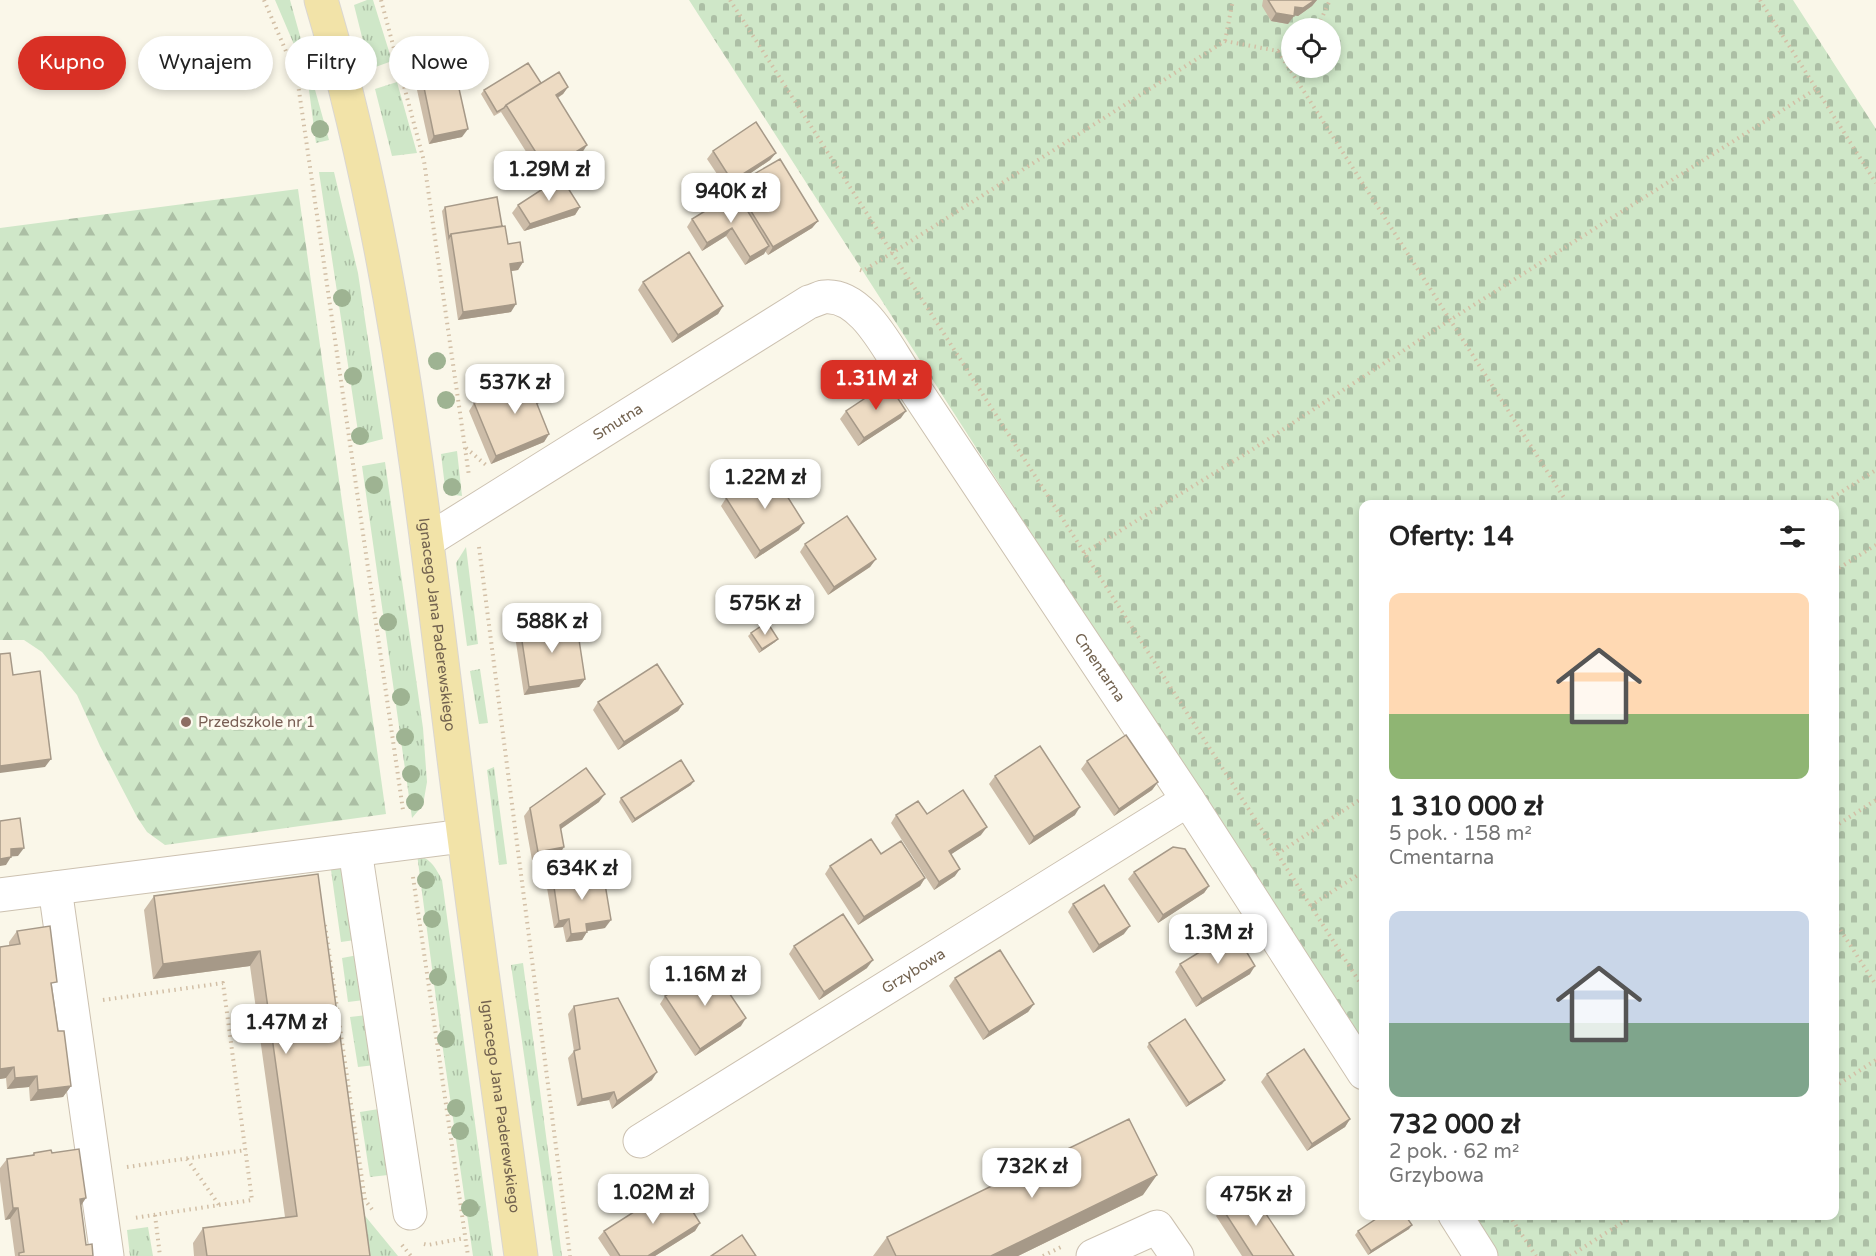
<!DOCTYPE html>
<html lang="pl">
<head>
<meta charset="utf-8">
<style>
	:root { --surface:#fff; --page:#f2f2f2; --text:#222; --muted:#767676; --accent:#d93025 }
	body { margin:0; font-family:"Varela Round",sans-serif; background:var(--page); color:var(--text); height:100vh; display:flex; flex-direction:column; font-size:22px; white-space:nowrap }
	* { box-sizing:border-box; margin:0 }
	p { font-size:20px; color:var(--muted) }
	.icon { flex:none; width:33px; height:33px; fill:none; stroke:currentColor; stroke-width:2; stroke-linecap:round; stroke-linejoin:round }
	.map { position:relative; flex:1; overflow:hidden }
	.sheet { position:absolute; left:1359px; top:500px; width:480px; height:720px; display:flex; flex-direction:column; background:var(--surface); border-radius:12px; box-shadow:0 3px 9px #0003 }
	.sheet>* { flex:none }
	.top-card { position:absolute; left:18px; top:36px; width:570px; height:54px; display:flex; gap:12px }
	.tools { position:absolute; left:1281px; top:18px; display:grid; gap:12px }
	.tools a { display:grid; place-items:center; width:60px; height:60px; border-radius:50%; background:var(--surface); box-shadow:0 3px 9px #0003; font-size:30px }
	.price { position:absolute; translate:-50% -51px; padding:0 14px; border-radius:12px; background:#fff; color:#222; font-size:20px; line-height:39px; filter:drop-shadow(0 2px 3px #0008) }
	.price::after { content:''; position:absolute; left:50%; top:36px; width:18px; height:14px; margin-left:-9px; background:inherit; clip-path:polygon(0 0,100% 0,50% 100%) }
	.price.selected { background:var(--accent); color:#fff }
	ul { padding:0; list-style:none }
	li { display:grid; align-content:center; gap:12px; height:318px; padding:0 30px }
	li span { display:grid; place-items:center; height:186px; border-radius:12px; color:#555 }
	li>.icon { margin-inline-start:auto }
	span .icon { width:108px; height:108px; fill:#fffc; stroke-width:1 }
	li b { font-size:26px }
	h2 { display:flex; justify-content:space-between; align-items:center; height:72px; padding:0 30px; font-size:26px }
	.chip { padding:0 21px; border-radius:27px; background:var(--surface); box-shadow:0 3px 9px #0003; font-size:21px; line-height:54px }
	.chip.selected { background:var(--accent); color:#fff }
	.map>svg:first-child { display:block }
</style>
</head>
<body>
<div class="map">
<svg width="1876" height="1256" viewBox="0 0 1876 1256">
	<defs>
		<pattern id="grass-tufts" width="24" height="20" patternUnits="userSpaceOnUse" patternTransform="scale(1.5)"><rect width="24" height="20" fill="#cfe7c8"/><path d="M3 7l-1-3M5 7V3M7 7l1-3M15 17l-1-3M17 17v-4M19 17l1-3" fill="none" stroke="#acbfa5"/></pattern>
		<pattern id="forest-firs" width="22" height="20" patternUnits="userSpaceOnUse" patternTransform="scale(1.5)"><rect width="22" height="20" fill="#cfe7c8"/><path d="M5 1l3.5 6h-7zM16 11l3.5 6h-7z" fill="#acbfa5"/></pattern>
		<pattern id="cemetery-stones" width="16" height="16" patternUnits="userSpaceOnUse" patternTransform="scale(1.5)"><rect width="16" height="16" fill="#cfe7c8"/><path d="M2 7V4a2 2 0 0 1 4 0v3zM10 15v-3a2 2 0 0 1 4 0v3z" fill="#acbfa5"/></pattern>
	</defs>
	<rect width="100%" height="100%" fill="#faf7e9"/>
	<path fill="url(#grass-tufts)" d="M275 0H290L329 140 316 143 307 75Z
		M367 0H373L392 61 370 69 354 5Z
		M397 82 417 153 392 156 375 89Z
		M319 172H334L358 273 383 439 360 445Z
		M457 451 462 496 455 495 445 487 441 454Z
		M385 462 423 728 427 782 423 805 412 818 362 466Z
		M466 547 478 644 467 646 456 563Z
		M480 669 488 723 479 724 470 671Z
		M494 767 507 864 499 865 487 770Z
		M417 854C431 860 435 866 442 880L493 1256H473L440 1029Z
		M340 868 347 882 355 940 341 942 331 870Z
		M358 955 364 1000 348 1002 342 958Z
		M523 963 562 1256H553L511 965Z
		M367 1015 375 1065 358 1067 350 1017Z
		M379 1109 388 1175 370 1177 360 1112Z
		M361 1211 398 1256H366Z
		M148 1227 153 1256H130L127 1230Z"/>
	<path fill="url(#forest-firs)" d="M298 189 386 814 165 845 147 832 137 817 100 746 77 695 42 652 24 640H0V228Z"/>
	<path fill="url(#cemetery-stones)" fill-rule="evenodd" d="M689 0H1793L1876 129V1256H1495L1469 1215H1834V504H1364L1363 1051ZM1292 28H1330V68H1292Z"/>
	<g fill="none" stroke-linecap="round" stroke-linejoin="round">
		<defs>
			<g id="minor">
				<path id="s1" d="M427 541 809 302C814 301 819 298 823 297 860 292 886 345 903 371L1188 800 1364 1073"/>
				<path d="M355 850 410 1213"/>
				<path d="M55 888 107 1256"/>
				<path d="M0 895 463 836"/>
				<path id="s2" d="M640 1141 1188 800"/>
				<path d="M1455 1215 1481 1256"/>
				<path d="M1093 1256 1157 1227 1177 1256"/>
			</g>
			<g id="major">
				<path id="s3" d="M321 0C393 242 421 493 452 743 473 914 498 1085 521 1256"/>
			</g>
		</defs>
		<use href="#minor" stroke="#ccc1b0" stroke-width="35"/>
		<use href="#major" stroke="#dad6d1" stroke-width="35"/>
		<path stroke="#d2bfa6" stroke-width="4" stroke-dasharray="1.5 4.5" stroke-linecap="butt" d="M264 0 297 77 403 810
			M381 0 424 161 469 476
			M730 0 1364 989
			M1760 0 1876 183
			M1312 28 1319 24 1330 0
			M1225 41 1233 0
			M1278 51 1568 504
			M860 270 863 271 892 253 1225 41 1278 51 1292 42
			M466 448 486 465
			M1822 504 1876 470
			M479 547 570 1256
			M1084 553 1247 453 1450 320 1816 89
			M1834 571 1876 545
			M1834 827 1876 800
			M1277 854 1364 797
			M413 877 468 1256
			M1310 906 1364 871
			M1834 920 1876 985
			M325 925 365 1200 374 1212
			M103 1000 223 983 252 1200 134 1218
			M1834 1087 1876 1060
			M187 1159 219 1205
			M127 1167 246 1150
			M155 1215 160 1256
			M1509 1215 1536 1256
			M424 1244 428 1245 465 1238
			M402 1245 411 1256
			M1043 1256 1061 1247
			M1570 1256 1634 1215"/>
		<use href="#minor" stroke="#fff" stroke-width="33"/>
		<use href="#major" stroke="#f2e3a8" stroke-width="33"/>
	</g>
	<g fill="#9eb392">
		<circle cx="320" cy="129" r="9"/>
		<circle cx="342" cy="298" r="9"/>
		<circle cx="437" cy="361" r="9"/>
		<circle cx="353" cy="376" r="9"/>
		<circle cx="446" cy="400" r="9"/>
		<circle cx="360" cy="436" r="9"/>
		<circle cx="374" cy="485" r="9"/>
		<circle cx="452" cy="487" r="9"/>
		<circle cx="388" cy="622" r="9"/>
		<circle cx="401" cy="697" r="9"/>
		<circle cx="405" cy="737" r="9"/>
		<circle cx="411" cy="774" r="9"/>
		<circle cx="415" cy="802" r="9"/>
		<circle cx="426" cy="880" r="9"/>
		<circle cx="432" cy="919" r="9"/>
		<circle cx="438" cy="977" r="9"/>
		<circle cx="446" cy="1039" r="9"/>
		<circle cx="456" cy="1108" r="9"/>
		<circle cx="460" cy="1131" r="9"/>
		<circle cx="470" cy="1208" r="9"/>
	</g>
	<path fill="#ccbca8" d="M1263 0H1317L1312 6 1298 16 1294 15 1288 24 1271 21 1262 6Z
		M421 73 462 137 429 144 415 81Z
		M541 83 568 87 563 94 558 98 582 153 542 177 501 112 494 116 481 94 484 90Z
		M713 151 776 153 770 160 727 189 707 159Z
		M735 185 818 221 812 228 768 255 765 251 764 254 745 265 726 236 702 251 687 227 692 219 731 195 730 193Z
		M518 205 580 207 575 215 524 231 512 213Z
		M445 207 502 226 508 244 523 262 518 270 511 271V312L458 320 442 211Z
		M643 282 723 306 718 314 672 343 638 290Z
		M551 398 537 404 549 434 544 442 491 464 469 411 474 403Z
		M846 411 901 418 858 446 840 419Z
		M726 498 799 530 755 559 721 506Z
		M805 544 876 559 870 567 828 595 800 552Z
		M520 628 585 679 579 687 524 695 515 636Z
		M751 633 775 642 759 653 748 636Z
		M598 702 683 704 678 711 618 750 593 710Z
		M1087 761 1158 782 1152 790 1114 816 1081 769Z
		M995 776 1075 815 1029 845 989 784Z
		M691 785 632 823 619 802 621 798Z
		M599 802 561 829 559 855 532 860 524 816 530 808Z
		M927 814 981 835 951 854 955 876 934 890 891 823 896 815Z
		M881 854 925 878 920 886 858 925 825 874 830 866Z
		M1134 872 1209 886 1204 893 1158 923 1128 879Z
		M318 874 370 1256H194L193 1243 203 1228 285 1217 250 966 153 979 144 910 154 896Z
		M553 880 605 928 587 931 582 940 566 942 563 927 554 928 547 888Z
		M1073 904 1124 934 1093 953 1068 912Z
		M17 931 52 989 58 1031 71 1086 63 1097 30 1101 29 1087 7 1089 6 1078 0 1079V947L9 946V942Z
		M794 946 867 968 819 1000 789 954Z
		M1180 964 1250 974 1196 1007 1175 972Z
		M955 978 1034 1004 1028 1012 983 1040 949 986Z
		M665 996 741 1026 695 1056 660 1004Z
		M574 1006 652 1080 612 1109 609 1100 577 1106 568 1058 574 1051 568 1014Z
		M1149 1043 1225 1080 1222 1084 1186 1107 1147 1047Z
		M1267 1074 1350 1119 1345 1127 1307 1151 1261 1082Z
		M34 1153H52L81 1205 86 1245 93 1256H15L10 1219 5 1220 0 1181V1168L7 1159 32 1155Z
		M1143 1195 1018 1256H873L887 1237Z
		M1222 1208 1294 1256H1242L1216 1216Z
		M700 1223 695 1231 655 1256H610L598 1238 604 1231Z
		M1409 1229 1368 1255 1355 1235 1358 1231Z"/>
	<path fill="#a69988" d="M1315 0H1317L1312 6 1298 16 1290 15 1295 7Z
		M1276 13 1294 16 1288 24 1271 21Z
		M568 87 563 94 550 102 556 95Z
		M468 129 462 137 429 144 434 136Z
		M587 145 582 153 542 177 547 170Z
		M776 153 770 160 727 189 732 181Z
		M580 207 575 215 524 231 530 224Z
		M818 221 812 228 768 255 773 247Z
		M732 228 726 236 702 251 707 243Z
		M769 246 764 254 745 265 750 257Z
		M523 262 518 270 505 272 510 264Z
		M516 304 511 312 458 320 463 312Z
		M723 306 718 314 672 343 678 335Z
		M556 390 551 398 529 407 535 399Z
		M906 411 901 418 858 446 864 438Z
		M549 434 544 442 491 464 496 456Z
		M804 523 799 530 755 559 760 551Z
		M876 559 870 567 828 595 834 587Z
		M778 639 775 642 759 653 762 649Z
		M585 679 579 687 524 695 529 687Z
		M683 704 678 711 618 750 624 742Z
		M51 759 45 767 0 773V766Z
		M694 781 691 785 632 823 635 819Z
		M1158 782 1152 790 1114 816 1119 809Z
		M605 794 599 802 555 833 560 825Z
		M1080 807 1075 815 1029 845 1034 837Z
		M987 827 981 835 944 859 949 851Z
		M564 847 559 855 532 860 538 852Z
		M24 848 18 856 5 857 11 849Z
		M11 857 6 865 0 866V859Z
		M960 869 955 876 934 890 939 882Z
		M925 878 920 886 858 925 864 917Z
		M1209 886 1204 893 1158 923 1163 915Z
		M569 919 563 927 554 928 559 921Z
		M611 920 605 928 581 932 586 924Z
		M1130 926 1124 934 1093 953 1099 945Z
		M587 932 582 940 566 942 571 934Z
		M260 951 250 966 153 979 163 964Z
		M873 960 867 968 819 1000 824 992Z
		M1255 966 1250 974 1196 1007 1202 999Z
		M1034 1004 1028 1012 983 1040 989 1032Z
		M746 1018 741 1026 695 1056 700 1049Z
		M14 1067 6 1078 0 1079V1069Z
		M657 1072 652 1080 612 1109 617 1101Z
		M37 1076 29 1087 7 1089 15 1078Z
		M1225 1080 1222 1084 1186 1107 1189 1103Z
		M71 1086 63 1097 30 1101 38 1090Z
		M614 1092 609 1100 577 1106 582 1099Z
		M1350 1119 1345 1127 1307 1151 1312 1144Z
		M1157 1175 1143 1195 1018 1256H991Z
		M86 1198 78 1210 80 1199Z
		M13 1208H18L10 1219 5 1220Z
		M700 1223 695 1231 655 1256H648Z
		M1412 1225 1409 1229 1368 1255 1371 1251Z"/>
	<path fill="#eddbc3" stroke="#a69988" stroke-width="1.5" d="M1268 0H1315L1303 8 1295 7 1294 16 1276 13Z
		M528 63 541 83 506 105 504 108 497 112 484 90Z
		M454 66 468 129 434 136 421 73Z
		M559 72 568 87 556 95 587 145 547 170 506 105Z
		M756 122 776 153 732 181 713 151Z
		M780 159 818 221 773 247 735 185Z
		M561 177 580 207 530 224 518 205Z
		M736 192 769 246 750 257 732 228 707 243 692 219Z
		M497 197 502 226 451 234 449 238 445 207Z
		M505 226 508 244 520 242 523 262 510 264 516 304 463 312 451 234Z
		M689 252 723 306 678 335 643 282Z
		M549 373 556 390 535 399 549 434 496 456 474 403Z
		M888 383 906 411 864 438 846 411Z
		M770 469 804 523 760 551 726 498Z
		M847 516 876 559 834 587 805 544Z
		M576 620 585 679 529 687 520 628Z
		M767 622 778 639 762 649 751 633Z
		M10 653 13 675 40 671 51 759 0 766V654Z
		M657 664 683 704 624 742 598 702Z
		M1126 735 1158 782 1119 809 1087 761Z
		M1040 746 1080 807 1034 837 995 776Z
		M681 760 694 781 635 819 621 798Z
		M586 768 605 794 560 825 564 847 538 852 530 808Z
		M963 790 987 827 949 851 960 869 939 882 896 815 918 801 927 814Z
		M20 818 24 848 11 849V857L0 859V821Z
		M871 839 881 854 901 841 925 878 864 917 830 866Z
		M1173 847 1185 849 1209 886 1163 915 1134 872Z
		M603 872 611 920 586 924 587 932 571 934 569 919 559 921 553 880Z
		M318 874 370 1256H207L203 1228 297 1216 260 951 163 964 154 896Z
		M1104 885 1130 926 1099 945 1073 904Z
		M843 914 873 960 824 992 794 946Z
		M50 926 57 982 51 983 58 1031H64L71 1086 38 1090 37 1076 15 1078 14 1067 0 1069V947L20 944 17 931Z
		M1234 931 1255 966 1202 999 1180 964Z
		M1000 950 1034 1004 989 1032 955 978Z
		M711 966 746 1018 700 1049 665 996Z
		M618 998 657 1072 617 1101 614 1092 582 1099 574 1051 580 1049 574 1006Z
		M1185 1019 1225 1080 1189 1103 1149 1043Z
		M1304 1049 1350 1119 1312 1144 1267 1074Z
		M1129 1119 1157 1175 991 1256H896L887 1237Z
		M79 1149 86 1198 80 1199 86 1245 92 1244 93 1256H19V1253L24 1252 18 1208H13L7 1159 34 1155V1153L51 1150 52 1153Z
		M676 1185 700 1223 648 1256H620L604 1231Z
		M1250 1190 1294 1256H1253L1222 1208Z
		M1382 1215H1405L1412 1225 1371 1251 1358 1231Z
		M742 1235 756 1256H711Z"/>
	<circle fill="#8d6e63" stroke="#fdfaef" stroke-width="2" cx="186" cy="722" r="6"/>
	<g text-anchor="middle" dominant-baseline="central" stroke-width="6" stroke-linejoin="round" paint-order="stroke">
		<g font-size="15" fill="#72624f" stroke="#fdfaef">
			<text stroke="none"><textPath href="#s1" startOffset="225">Smutna</textPath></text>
			<text stroke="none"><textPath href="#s3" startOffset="636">Ignacego Jana Paderewskiego</textPath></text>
			<text stroke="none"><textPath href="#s1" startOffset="936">Cmentarna</textPath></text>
			<text stroke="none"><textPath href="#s2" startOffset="322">Grzybowa</textPath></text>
			<text stroke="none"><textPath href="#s3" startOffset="1122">Ignacego Jana Paderewskiego</textPath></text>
		</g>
		<g font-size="15" fill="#785e54" stroke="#fdfaef" text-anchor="start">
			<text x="198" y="722">Przedszkole nr 1</text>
		</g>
	</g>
</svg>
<div class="tools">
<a><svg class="icon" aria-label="locate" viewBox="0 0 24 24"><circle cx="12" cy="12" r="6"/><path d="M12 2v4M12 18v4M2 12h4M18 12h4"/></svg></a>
</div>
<b class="price" style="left:549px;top:202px">1.29M zł</b>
<b class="price" style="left:731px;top:224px">940K zł</b>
<b class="price selected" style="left:876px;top:411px">1.31M zł</b>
<b class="price" style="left:515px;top:415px">537K zł</b>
<b class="price" style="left:765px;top:510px">1.22M zł</b>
<b class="price" style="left:765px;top:636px">575K zł</b>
<b class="price" style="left:552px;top:654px">588K zł</b>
<b class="price" style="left:582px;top:901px">634K zł</b>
<b class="price" style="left:1218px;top:965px">1.3M zł</b>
<b class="price" style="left:705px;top:1007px">1.16M zł</b>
<b class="price" style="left:286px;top:1055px">1.47M zł</b>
<b class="price" style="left:1032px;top:1199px">732K zł</b>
<b class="price" style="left:653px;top:1225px">1.02M zł</b>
<b class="price" style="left:1256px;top:1227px">475K zł</b>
<div class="top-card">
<a class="chip selected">Kupno</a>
<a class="chip">Wynajem</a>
<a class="chip">Filtry</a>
<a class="chip">Nowe</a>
</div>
<section class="sheet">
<h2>Oferty: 14<svg class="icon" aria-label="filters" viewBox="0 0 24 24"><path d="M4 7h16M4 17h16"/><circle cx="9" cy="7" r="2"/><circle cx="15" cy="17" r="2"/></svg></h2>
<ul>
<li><span style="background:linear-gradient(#ffd9b3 65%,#8fb573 0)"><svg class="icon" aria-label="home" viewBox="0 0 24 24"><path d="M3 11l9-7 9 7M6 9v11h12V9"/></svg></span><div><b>1 310 000 zł</b><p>5 pok. · 158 m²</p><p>Cmentarna</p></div></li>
<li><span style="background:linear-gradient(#c9d6e8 60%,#7fa58c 0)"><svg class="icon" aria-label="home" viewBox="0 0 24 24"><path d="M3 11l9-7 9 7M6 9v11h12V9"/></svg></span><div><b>732 000 zł</b><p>2 pok. · 62 m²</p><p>Grzybowa</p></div></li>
</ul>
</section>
</div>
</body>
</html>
